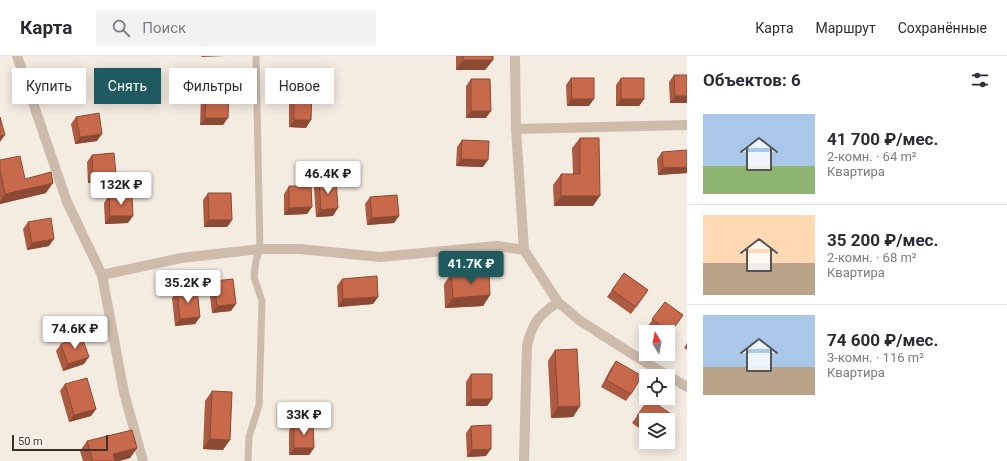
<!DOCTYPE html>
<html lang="ru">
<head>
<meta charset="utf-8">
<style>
	:root { --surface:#fff; --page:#f2f2f3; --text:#2b2b33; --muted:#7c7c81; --line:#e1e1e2; --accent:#1f5a5e }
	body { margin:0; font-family:Roboto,sans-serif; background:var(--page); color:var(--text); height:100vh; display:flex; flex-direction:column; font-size:15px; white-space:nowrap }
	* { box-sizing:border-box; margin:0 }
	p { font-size:13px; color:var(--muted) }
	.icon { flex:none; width:22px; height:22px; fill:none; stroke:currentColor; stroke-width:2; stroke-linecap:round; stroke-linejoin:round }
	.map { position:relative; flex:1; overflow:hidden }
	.sheet { display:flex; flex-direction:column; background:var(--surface); width:320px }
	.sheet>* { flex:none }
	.hud { position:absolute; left:12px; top:12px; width:380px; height:36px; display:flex; gap:8px }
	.needle { width:26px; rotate:350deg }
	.controls { position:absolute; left:639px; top:269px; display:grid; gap:8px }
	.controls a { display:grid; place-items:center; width:36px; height:36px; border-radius:0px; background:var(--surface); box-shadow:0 2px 10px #0003; font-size:20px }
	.scale { position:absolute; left:12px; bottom:10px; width:96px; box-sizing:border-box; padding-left:4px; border:2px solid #3b302b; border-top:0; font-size:11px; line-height:14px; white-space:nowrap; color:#3b302b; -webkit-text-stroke:3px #fbf5ee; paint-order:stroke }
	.price { position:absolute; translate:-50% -34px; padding:0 9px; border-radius:4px; background:#fff; color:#222; font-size:13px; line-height:26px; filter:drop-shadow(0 1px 2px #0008) }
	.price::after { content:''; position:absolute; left:50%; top:24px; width:12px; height:9px; margin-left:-6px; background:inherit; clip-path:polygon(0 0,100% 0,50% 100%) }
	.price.current { background:var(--accent); color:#fff }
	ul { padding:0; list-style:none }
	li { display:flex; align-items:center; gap:12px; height:100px; padding:0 16px }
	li+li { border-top:1px solid var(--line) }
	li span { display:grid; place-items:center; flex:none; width:112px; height:80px; border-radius:0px; color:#555 }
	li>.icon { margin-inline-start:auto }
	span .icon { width:48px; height:48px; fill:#fffc; stroke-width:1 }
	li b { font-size:17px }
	h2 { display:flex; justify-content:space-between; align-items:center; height:48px; padding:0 16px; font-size:17px }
	.pill { padding:0 14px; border-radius:0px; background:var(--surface); box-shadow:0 2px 10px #0003; font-size:14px; line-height:36px }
	.pill.current { background:var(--accent); color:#fff }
	header { display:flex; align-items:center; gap:24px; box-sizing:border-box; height:56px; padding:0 20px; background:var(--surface); border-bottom:1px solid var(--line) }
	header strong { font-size:19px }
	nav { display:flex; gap:22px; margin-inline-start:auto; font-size:14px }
	.search { width:280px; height:36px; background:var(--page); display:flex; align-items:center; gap:10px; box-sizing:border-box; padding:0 14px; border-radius:0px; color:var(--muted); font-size:15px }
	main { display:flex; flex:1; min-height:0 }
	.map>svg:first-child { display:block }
</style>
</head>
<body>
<header>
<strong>Карта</strong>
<div class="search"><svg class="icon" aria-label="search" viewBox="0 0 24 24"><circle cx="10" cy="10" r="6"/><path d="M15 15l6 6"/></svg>Поиск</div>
<nav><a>Карта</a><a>Маршрут</a><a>Сохранённые</a></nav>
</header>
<main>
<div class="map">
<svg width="687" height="405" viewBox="0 0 687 405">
	<rect width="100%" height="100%" fill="#f4ebe1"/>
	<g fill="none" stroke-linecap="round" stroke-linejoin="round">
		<path stroke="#cdbbac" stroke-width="7" d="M248 405 249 381 259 349 262 245 254 221 256 204 260 193 256 0"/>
		<path stroke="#cdbbac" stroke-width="10" d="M515 0 516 73 524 194
			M516 73 687 69
			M102 219 124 337 143 405
			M524 405 527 289C533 266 538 260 558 246"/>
		<path stroke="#cdbbac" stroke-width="10" d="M17 0 67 146 102 219 181 202 260 193H300L380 201 497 190 524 194 558 246 579 264 640 303 687 331"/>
	</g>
	<path fill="#ac5a40" d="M456 0H493V4L485 14H456Z
		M674 19 687 47H670L669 26Z
		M571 22 589 50H567L566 29Z
		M621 22 644 43 639 50H616V29Z
		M471 23 486 62H466V30Z
		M206 33 223 69H200L201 40Z
		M294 35 306 72 289 71V42Z
		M76 61 97 85 75 88 71 68Z
		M580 82 593 150H554L553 129 561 118H573L572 92Z
		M462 84 483 111 456 110 457 91Z
		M662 96 687 117 658 119 657 103Z
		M92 99 111 125 88 127 87 106Z
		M0 104 25 123 46 137 0 148Z
		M319 125 333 160 316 161 314 132Z
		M289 130 312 151 307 158 284 159V138Z
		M208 137 232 164 227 171H204L203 144Z
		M109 139 128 167 105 168 104 147Z
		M370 141 399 160 394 167 367 169 365 148Z
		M28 166 49 190 27 194 23 173Z
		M624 217 648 234 631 258 607 241Z
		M451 218 490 239 483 250 445 252 444 228Z
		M342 223 378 241 373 248 338 251 337 230Z
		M214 225 231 255 212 257 209 232Z
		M177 235 200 261 195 268 175 270 172 242Z
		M665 246 683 259 668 280V276H656L648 270Z
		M687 287V294L684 292Z
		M61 288 84 308 63 315 56 295Z
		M555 294 580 350 573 361 551 362 548 305Z
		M616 305 631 338 626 345 601 331 611 312Z
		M471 318 492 343 487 350H466V326Z
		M65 328 96 353 91 360 69 366 60 335Z
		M212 335 223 394 203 393 205 345Z
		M649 343 646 364V377L632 367Z
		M294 367 314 392 309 399H289V374Z
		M471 370 486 400 467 401 466 377Z
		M87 385 137 392 130 402 119 405H83L80 395Z"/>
	<path fill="#8c4a34" d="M202 0H225L201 1Z
		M463 4H493L485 14H456Z
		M675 40H687V47H670Z
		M572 43H594L589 50H567Z
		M621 43H644L639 50H616Z
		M471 55H491L486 62H466Z
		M205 62H228L223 69H200Z
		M294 64H311L306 72 289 71Z
		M102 78 97 85 75 88 80 81Z
		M5 79 0 86V80Z
		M461 103 488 104 483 111 456 110Z
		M687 111V117L658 119 663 112Z
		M116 118 111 125 88 127 93 120Z
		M53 127 46 137 0 148V146L5 138Z
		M561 140H600L593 150H554Z
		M312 151 307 158 284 159 289 152Z
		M338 152 333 160 316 161 321 154Z
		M110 160H133L128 167 105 168Z
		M399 160 394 167 367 169 372 162Z
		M209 164H232L227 171H204Z
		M54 183 49 190 27 194 32 187Z
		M490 239 483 250 445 252 453 242Z
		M378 241 373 248 338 251 343 243Z
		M236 248 231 255 212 257 217 250Z
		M200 261 195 268 175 270 180 263Z
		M89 301 84 308 63 315 68 308Z
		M471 343H492L487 350H466Z
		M580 350 573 361 551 362 558 351Z
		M96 353 91 360 69 366 74 359Z
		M210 383 230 384 223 394 203 393Z
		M137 392 130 402 119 405H108L113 398Z
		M294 392H314L309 399H289Z
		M491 393 486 400 467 401 472 394Z"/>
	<path fill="#c8694b" stroke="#8c4a34" d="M463 0H493V4H463Z
		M674 19H687V40H675Z
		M571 22H594V43H572Z
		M621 22H644V43H621Z
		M471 23H490L491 55H471Z
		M206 33 229 34 228 62H205Z
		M294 35H312L311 64H294Z
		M99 57 102 78 80 81 76 61Z
		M0 61 5 79 0 80Z
		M580 82H599L600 140H561V118H580Z
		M462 84 489 85 488 104 461 103Z
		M687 94V111L663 112 662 96Z
		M114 97 116 118 93 120 92 99Z
		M20 100 25 123 51 116 53 127 5 138 0 115V104Z
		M336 124 338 152 321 154 319 125Z
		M289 130H311L312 151 289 152Z
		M208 137H231L232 164H209Z
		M109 139H132L133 160H110Z
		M397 139 399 160 372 162 370 141Z
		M51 162 54 183 32 187 28 166Z
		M489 216 490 239 453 242 451 218Z
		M624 217 648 234 636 251 612 234Z
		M377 220 378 241 343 243 342 223Z
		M233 223 236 248 217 250 214 225Z
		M197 233 200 261 180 263 177 235Z
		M665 246 683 259 671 276 652 263Z
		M82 281 89 301 68 308 61 288Z
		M577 293 580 350 558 351 555 294Z
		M616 305 642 320 631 338 606 324Z
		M471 318H492V343H471Z
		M87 322 96 353 74 359 65 328Z
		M212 335 232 336 230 384 210 383Z
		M649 343 674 360 668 369V364H646V366L637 360Z
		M294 367H313L314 392H294Z
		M491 369V393L472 394 471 370Z
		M132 374 137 392 113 398 115 405H93L87 385Z"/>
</svg>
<div class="controls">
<a><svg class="needle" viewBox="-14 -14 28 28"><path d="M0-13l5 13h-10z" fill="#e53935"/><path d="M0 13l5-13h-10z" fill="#7c7c81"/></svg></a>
<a><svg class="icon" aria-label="locate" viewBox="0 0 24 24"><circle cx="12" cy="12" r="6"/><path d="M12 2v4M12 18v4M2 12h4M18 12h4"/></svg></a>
<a><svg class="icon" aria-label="layers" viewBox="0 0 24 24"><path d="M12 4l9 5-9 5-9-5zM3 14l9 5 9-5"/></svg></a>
</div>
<div class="scale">50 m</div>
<b class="price" style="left:328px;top:139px">46.4K ₽</b>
<b class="price" style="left:121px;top:150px">132K ₽</b>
<b class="price current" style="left:471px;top:229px">41.7K ₽</b>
<b class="price" style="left:188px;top:248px">35.2K ₽</b>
<b class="price" style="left:75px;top:294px">74.6K ₽</b>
<b class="price" style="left:304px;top:380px">33K ₽</b>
<div class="hud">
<a class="pill">Купить</a>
<a class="pill current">Снять</a>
<a class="pill">Фильтры</a>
<a class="pill">Новое</a>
</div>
</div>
<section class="sheet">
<h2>Объектов: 6<svg class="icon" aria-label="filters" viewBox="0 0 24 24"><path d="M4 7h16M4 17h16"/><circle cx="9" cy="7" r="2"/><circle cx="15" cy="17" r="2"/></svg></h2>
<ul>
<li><span style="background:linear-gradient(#a9c7e8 65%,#8fb573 0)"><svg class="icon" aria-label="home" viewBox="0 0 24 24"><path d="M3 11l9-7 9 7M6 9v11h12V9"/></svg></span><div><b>41 700 ₽/мес.</b><p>2-комн. · 64 m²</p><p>Квартира</p></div></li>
<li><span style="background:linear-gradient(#ffd9b3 60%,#b9a48a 0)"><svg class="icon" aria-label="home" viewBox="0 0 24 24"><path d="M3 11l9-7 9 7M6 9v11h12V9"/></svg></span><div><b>35 200 ₽/мес.</b><p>2-комн. · 68 m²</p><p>Квартира</p></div></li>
<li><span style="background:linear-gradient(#a9c7e8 65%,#b9a48a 0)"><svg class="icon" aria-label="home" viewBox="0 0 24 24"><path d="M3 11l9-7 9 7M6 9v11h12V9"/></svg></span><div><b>74 600 ₽/мес.</b><p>3-комн. · 116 m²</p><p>Квартира</p></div></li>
</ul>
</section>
</main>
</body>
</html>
